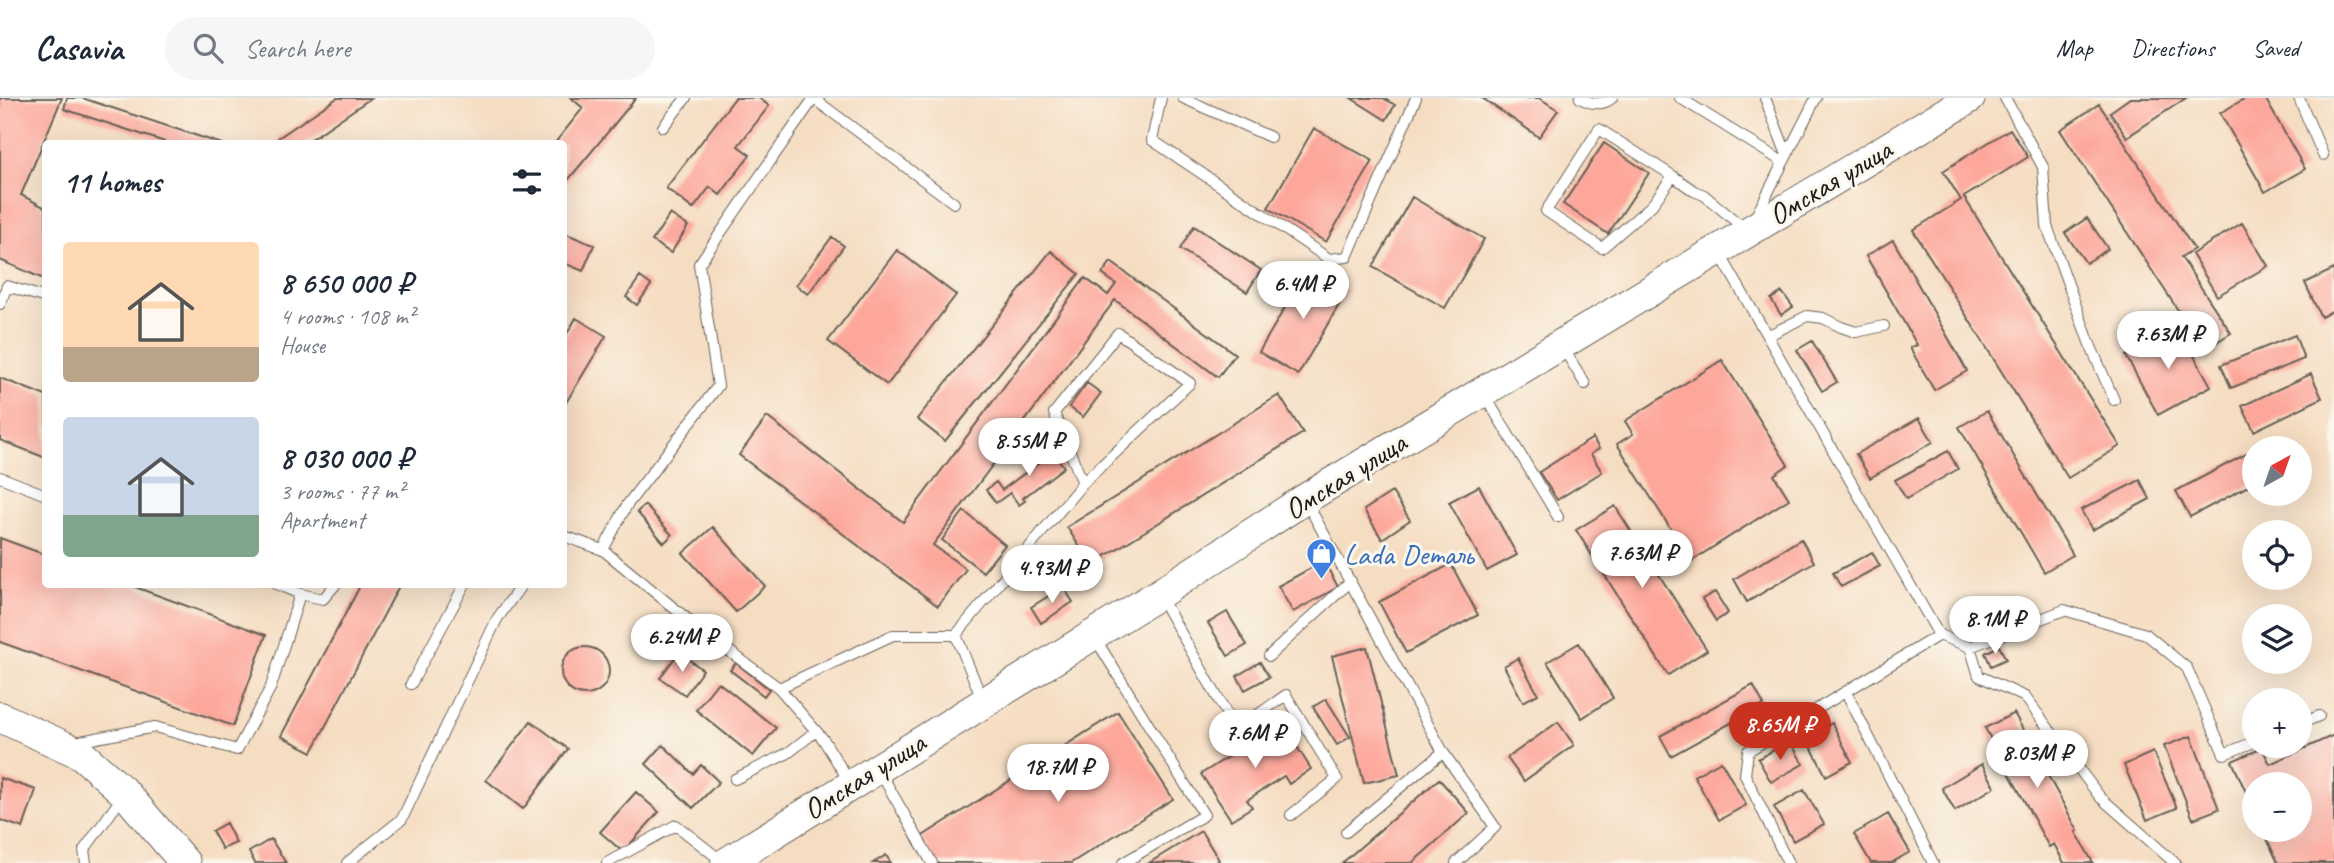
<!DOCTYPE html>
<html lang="en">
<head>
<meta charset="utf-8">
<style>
	:root { --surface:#fff; --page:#f6f6f7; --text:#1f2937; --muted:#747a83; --line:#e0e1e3; --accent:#c8321e }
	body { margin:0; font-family:Caveat,sans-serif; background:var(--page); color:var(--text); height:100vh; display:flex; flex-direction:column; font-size:26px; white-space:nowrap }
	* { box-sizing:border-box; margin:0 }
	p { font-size:23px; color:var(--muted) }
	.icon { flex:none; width:38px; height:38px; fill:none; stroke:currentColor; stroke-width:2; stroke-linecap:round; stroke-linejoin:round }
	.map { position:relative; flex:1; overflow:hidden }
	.panel { position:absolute; left:42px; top:42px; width:525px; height:448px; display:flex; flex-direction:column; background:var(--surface); border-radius:7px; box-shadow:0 7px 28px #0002 }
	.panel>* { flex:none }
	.needle { width:46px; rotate:40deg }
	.fabs { position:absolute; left:2242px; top:338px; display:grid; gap:14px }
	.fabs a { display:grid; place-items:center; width:70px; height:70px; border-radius:50%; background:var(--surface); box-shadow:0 7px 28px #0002; font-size:35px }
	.price { position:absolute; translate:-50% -60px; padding:0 16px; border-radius:24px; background:#fff; color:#222; font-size:23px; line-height:46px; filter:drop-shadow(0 2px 4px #0008) }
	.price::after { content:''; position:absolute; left:50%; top:42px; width:21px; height:16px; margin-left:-10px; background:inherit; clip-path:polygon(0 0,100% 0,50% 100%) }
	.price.current { background:var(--accent); color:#fff }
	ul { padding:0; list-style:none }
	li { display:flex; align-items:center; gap:21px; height:175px; padding:0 21px }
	li span { display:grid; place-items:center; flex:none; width:196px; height:140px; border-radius:7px; color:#555 }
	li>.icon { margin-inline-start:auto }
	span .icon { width:84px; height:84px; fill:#fffc; stroke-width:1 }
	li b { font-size:30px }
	h2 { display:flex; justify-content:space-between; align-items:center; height:84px; padding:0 21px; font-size:30px }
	header { display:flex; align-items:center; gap:42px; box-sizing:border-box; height:98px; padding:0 35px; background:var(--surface); border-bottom:2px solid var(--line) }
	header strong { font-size:33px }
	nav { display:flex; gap:38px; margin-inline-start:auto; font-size:24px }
	.search { width:490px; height:63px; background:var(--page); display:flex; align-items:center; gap:18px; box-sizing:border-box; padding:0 24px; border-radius:38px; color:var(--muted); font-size:26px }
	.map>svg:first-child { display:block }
</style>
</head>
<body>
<header>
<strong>Casavia</strong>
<div class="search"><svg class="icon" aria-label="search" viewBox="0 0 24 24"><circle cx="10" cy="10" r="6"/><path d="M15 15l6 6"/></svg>Search here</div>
<nav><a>Map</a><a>Directions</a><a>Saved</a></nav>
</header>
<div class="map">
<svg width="2334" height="765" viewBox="0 0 2334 765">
	<rect width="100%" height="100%" fill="#fbf7ec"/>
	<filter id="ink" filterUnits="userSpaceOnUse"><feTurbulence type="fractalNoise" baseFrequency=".0143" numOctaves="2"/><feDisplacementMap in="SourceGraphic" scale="14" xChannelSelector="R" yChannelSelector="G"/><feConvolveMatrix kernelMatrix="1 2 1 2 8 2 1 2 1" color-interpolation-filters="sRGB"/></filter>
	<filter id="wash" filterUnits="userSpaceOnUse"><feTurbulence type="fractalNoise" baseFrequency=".00686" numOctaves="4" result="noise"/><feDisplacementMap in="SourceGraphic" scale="28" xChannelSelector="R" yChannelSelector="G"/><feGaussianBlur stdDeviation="1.57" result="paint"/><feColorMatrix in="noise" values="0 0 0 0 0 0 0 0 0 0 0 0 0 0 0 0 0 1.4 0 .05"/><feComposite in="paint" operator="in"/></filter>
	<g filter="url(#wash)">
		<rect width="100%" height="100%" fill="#f5ddc2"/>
		<g id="blocks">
			<path fill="#fda79b" d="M0 0H62L21 97 46 110V182L0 162Z
				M67 0H82L222 46H171L64 11Z
				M337 0H371L304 46H282L278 40Z
				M571 0H636L564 87V46H554L583 10Z
				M735 0H759L769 8 738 48 750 57 720 97 710 89 693 111 666 90Z
				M1351 0H1383L1395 7 1386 22Z
				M1482 0H1539L1558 12 1539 39Z
				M2130 0H2186L2127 39 2110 14Z
				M2246 0H2265L2305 71 2265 94 2220 15Z
				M2099 6 2194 151 2181 159 2231 235 2204 252 2060 32Z
				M1314 30 1373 63 1326 144 1268 110Z
				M2010 31 2028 59 1964 99 2120 348 2068 380 1913 132 1961 102 1943 73Z
				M1604 45 1649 75 1608 136 1563 106Z
				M1412 99 1484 141 1445 210 1373 169Z
				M670 116 688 128 671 155 652 143Z
				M2087 120 2108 151 2086 165 2065 135Z
				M2242 125 2268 168 2217 198 2192 156Z
				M1194 128 1261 172 1247 194 1180 151Z
				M564 135 594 147 583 173 564 165Z
				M832 139 844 148 808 196 796 187Z
				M1893 142 1967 273 1934 292 1910 250 1917 247 1866 158Z
				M897 152 956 197 887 287 828 243Z
				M1051 153 1079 176 945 343 917 321Z
				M1111 164 1235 256 1218 279 1115 202 933 447 966 471 938 508 739 357 767 319 903 424 1085 180 1108 197 1116 186 1102 176Z
				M1308 170 1347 193 1298 277 1259 254Z
				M2334 171V212L2321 219 2305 185Z
				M640 179 651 187 637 207 626 199Z
				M1782 194 1793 209 1781 217 1771 201Z
				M576 220 606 238 564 308V241Z
				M2178 229 2211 288 2158 317 2126 258Z
				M2295 237 2304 261 2231 290 2221 267Z
				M1812 243 1837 284 1822 293 1797 252Z
				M1722 262 1788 367 1774 377 1789 401 1691 463 1617 346 1633 336 1625 323Z
				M2311 276 2322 300 2254 333 2242 308Z
				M0 280 46 298V360L0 342Z
				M1087 285 1101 295 1083 319 1069 309Z
				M1279 297 1303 335 1091 467 1067 429Z
				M1987 313 2073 457 2044 474 1959 329Z
				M1919 320 1933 344 1870 380 1856 356Z
				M1593 340 1599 351 1591 356 1602 374 1557 402 1539 374Z
				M1048 347 1064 369 1023 400 1025 403 1019 407 1010 395 996 405 986 392 996 384 1002 392 1041 363 1036 357Z
				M1948 353 1958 371 1906 401 1895 382Z
				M2248 355 2254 365V385L2190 419 2176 393Z
				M2140 382 2150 401 2092 432 2081 412Z
				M1479 388 1517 457 1487 473 1449 404Z
				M1392 394 1410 422 1382 441 1364 412Z
				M645 407 672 437 664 445 637 414Z
				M1615 408 1707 552 1668 577 1576 432Z
				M964 413 1005 447 983 474 942 442Z
				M713 429 765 488 736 514 683 455Z
				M0 440 46 457V486H127L266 537 233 628 0 544Z
				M1801 441 1814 464 1747 504 1734 481Z
				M1872 454 1880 468 1841 489 1833 475Z
				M1324 463 1338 489 1293 514 1278 488Z
				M1451 466 1478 517 1406 555 1379 504Z
				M361 486H400L312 654 281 638Z
				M1063 489 1073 504 1041 525 1031 509Z
				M1715 494 1728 515 1716 523 1702 501Z
				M1227 514 1247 547 1228 558 1208 525Z
				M1579 545 1613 600 1582 620 1547 564Z
				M1999 548 2006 561 1991 568 1985 555Z
				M1367 549 1399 677 1364 685 1332 558Z
				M561 573a24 24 0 1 1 48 0a24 24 0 1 1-48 0Z
				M679 554 703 572 685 597 660 580Z
				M1518 560 1538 596 1523 604 1504 568Z
				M1260 564 1269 579 1245 592 1237 578Z
				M736 565 769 591 764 598 730 572Z
				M718 584 776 630 753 658 696 612Z
				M1753 587 1764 607 1671 658 1660 638Z
				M1326 601 1350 639 1337 647 1313 609Z
				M1118 614 1173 701 1071 765H937L921 739Z
				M2014 615 2078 733 2076 734 2093 765H2064L2054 746 2049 749 1985 630Z
				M531 623 568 651 523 711 486 682Z
				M1558 624 1574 647 1524 683 1507 660Z
				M1282 625 1311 671 1289 686 1284 678 1247 702 1252 709 1231 722 1201 676Z
				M1832 625 1852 664 1826 678 1806 639Z
				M2334 637V765H2278L2263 732H2300V686H2254V712L2232 663 2262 650 2270 666Z
				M2191 638 2219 711 2193 721 2164 648Z
				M1790 643 1803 666 1771 684 1758 661Z
				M663 647 693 676 701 667 719 684 693 710 646 666Z
				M2153 654 2177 710 2147 722 2124 667Z
				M1721 663 1746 707 1719 722 1694 678Z
				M1982 666 1995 689 1955 713 1942 690Z
				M0 680 36 692 23 730 0 722Z
				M1439 681 1469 715 1412 765H1342Z
				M1804 692 1824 726 1793 743 1774 709Z
				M636 694 659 714 623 754 600 734Z
				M1888 716 1910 754 1891 765H1871L1854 736Z
				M226 725 236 745 222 751 212 733Z
				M1201 733 1219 762 1214 765H1149Z
				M271 741 286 765H255L249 754Z
				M886 757 891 765H873Z"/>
		</g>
	</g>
	<g filter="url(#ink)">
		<use href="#blocks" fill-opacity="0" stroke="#686056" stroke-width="2"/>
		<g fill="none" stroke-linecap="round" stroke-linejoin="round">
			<defs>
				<path id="lane" d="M813 0 954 105
					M1161 0 1152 42 1329 161 1347 159 1416 0
					M1183 0 1270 39
					M1580 0C1591 6 1602 8 1612 0
					M1680 0 1783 64
					M1765 0 1787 57
					M2005 0 2043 69 2047 128 2089 244 2114 302
					M2299 0 2323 57
					M663 29 686 0
					M1673 78 1599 31 1546 113 1602 150 1652 107 1673 78 1694 93 1704 97 1745 131
					M1756 118 1816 0
					M1720 156 1939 537 1970 549 2064 512 2146 536 2187 570 2224 656 2254 644
					M0 206 7 188 46 200
					M1767 238 1807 218 1823 220 1841 229 1856 234 1884 228
					M1562 248 1585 286
					M1484 296 1558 419
					M0 379 46 397
					M1307 405 1443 654 1346 734
					M564 438 603 452 702 533 779 590 823 641 849 683
					M603 452 627 407 718 288 699 166 814 0
					M276 486 300 496 323 501 336 486
					M1161 500 1236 632 1286 597 1337 681 1291 717
					M1095 540 1204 717 1123 765
					M1970 549 1979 578 2025 599 2100 699 2175 765
					M1269 558 1351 483
					M411 586 465 486
					M779 590 893 537H956
					M1846 594 1933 765
					M982 601 956 537 1083 385 1054 315 1118 235 1190 285 1083 385
					M2300 626 2319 618
					M75 644 155 629 237 652 271 589 300 496
					M1443 654 1495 729 1456 765
					M880 674 932 765
					M735 681 788 655 816 633
					M86 765 84 752 123 698
					M347 765 402 721 497 521 522 486
					M607 765 676 727 723 764
					M1788 765 1745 677 1748 653 1939 537"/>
				<path id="primary" d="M0 619 81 656 125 695 185 765
					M726 765 1159 496 1305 401 1970 0"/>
			</defs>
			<use href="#lane" stroke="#686056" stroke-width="12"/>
			<use href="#primary" stroke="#686056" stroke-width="32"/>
			<use href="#lane" stroke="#fff" stroke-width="10"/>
			<use href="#primary" stroke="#fff" stroke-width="30"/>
		</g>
	</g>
	<defs>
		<symbol id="shop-pin" viewBox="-11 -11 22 30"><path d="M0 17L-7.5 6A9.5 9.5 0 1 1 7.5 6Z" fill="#3f7fe0" stroke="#fbf7ec"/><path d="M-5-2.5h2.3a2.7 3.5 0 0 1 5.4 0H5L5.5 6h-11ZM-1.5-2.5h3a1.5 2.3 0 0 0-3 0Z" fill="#fff"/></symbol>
	</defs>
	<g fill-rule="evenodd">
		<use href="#shop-pin" x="1304" y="438" width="35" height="47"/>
	</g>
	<g text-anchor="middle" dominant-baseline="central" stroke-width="6" stroke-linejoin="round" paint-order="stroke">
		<g font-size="30" fill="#1c1c1c" stroke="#fbf7ec">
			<text transform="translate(1830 84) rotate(-31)">Омская улица</text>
			<text transform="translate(1345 378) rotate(-32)">Омская улица</text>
			<text transform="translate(864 678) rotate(-32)">Омская улица</text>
		</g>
		<g font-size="30" fill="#366cbe" stroke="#fbf7ec" text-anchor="start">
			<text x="1344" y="456">Lada Dеталь</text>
		</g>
	</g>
</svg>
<div class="fabs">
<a><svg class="needle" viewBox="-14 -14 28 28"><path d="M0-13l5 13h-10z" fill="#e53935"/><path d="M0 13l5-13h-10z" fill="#747a83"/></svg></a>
<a><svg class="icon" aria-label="locate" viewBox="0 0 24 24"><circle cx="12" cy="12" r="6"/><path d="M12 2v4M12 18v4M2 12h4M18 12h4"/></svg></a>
<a><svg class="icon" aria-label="layers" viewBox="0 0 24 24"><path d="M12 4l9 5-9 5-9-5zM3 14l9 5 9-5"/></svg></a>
<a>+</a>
<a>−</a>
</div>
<b class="price" style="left:1303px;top:223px">6.4M ₽</b>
<b class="price" style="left:2168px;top:273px">7.63M ₽</b>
<b class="price" style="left:1029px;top:380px">8.55M ₽</b>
<b class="price" style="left:1642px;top:492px">7.63M ₽</b>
<b class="price" style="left:1052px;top:507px">4.93M ₽</b>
<b class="price" style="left:1995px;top:558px">8.1M ₽</b>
<b class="price" style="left:682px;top:576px">6.24M ₽</b>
<b class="price current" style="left:1780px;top:664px">8.65M ₽</b>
<b class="price" style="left:1255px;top:672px">7.6M ₽</b>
<b class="price" style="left:2037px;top:692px">8.03M ₽</b>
<b class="price" style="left:1058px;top:706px">18.7M ₽</b>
<section class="panel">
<h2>11 homes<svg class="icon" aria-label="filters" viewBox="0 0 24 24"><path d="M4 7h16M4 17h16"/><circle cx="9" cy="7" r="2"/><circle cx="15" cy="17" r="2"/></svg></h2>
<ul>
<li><span style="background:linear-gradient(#ffd9b3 75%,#b9a48a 0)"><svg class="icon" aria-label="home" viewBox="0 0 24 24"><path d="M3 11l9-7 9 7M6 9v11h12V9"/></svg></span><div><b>8 650 000 ₽</b><p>4 rooms · 108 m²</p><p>House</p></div></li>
<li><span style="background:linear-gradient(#c9d6e8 70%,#7fa58c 0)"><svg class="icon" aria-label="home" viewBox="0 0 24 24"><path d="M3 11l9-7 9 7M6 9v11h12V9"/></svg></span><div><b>8 030 000 ₽</b><p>3 rooms · 77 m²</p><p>Apartment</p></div></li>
</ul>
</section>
</div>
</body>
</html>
